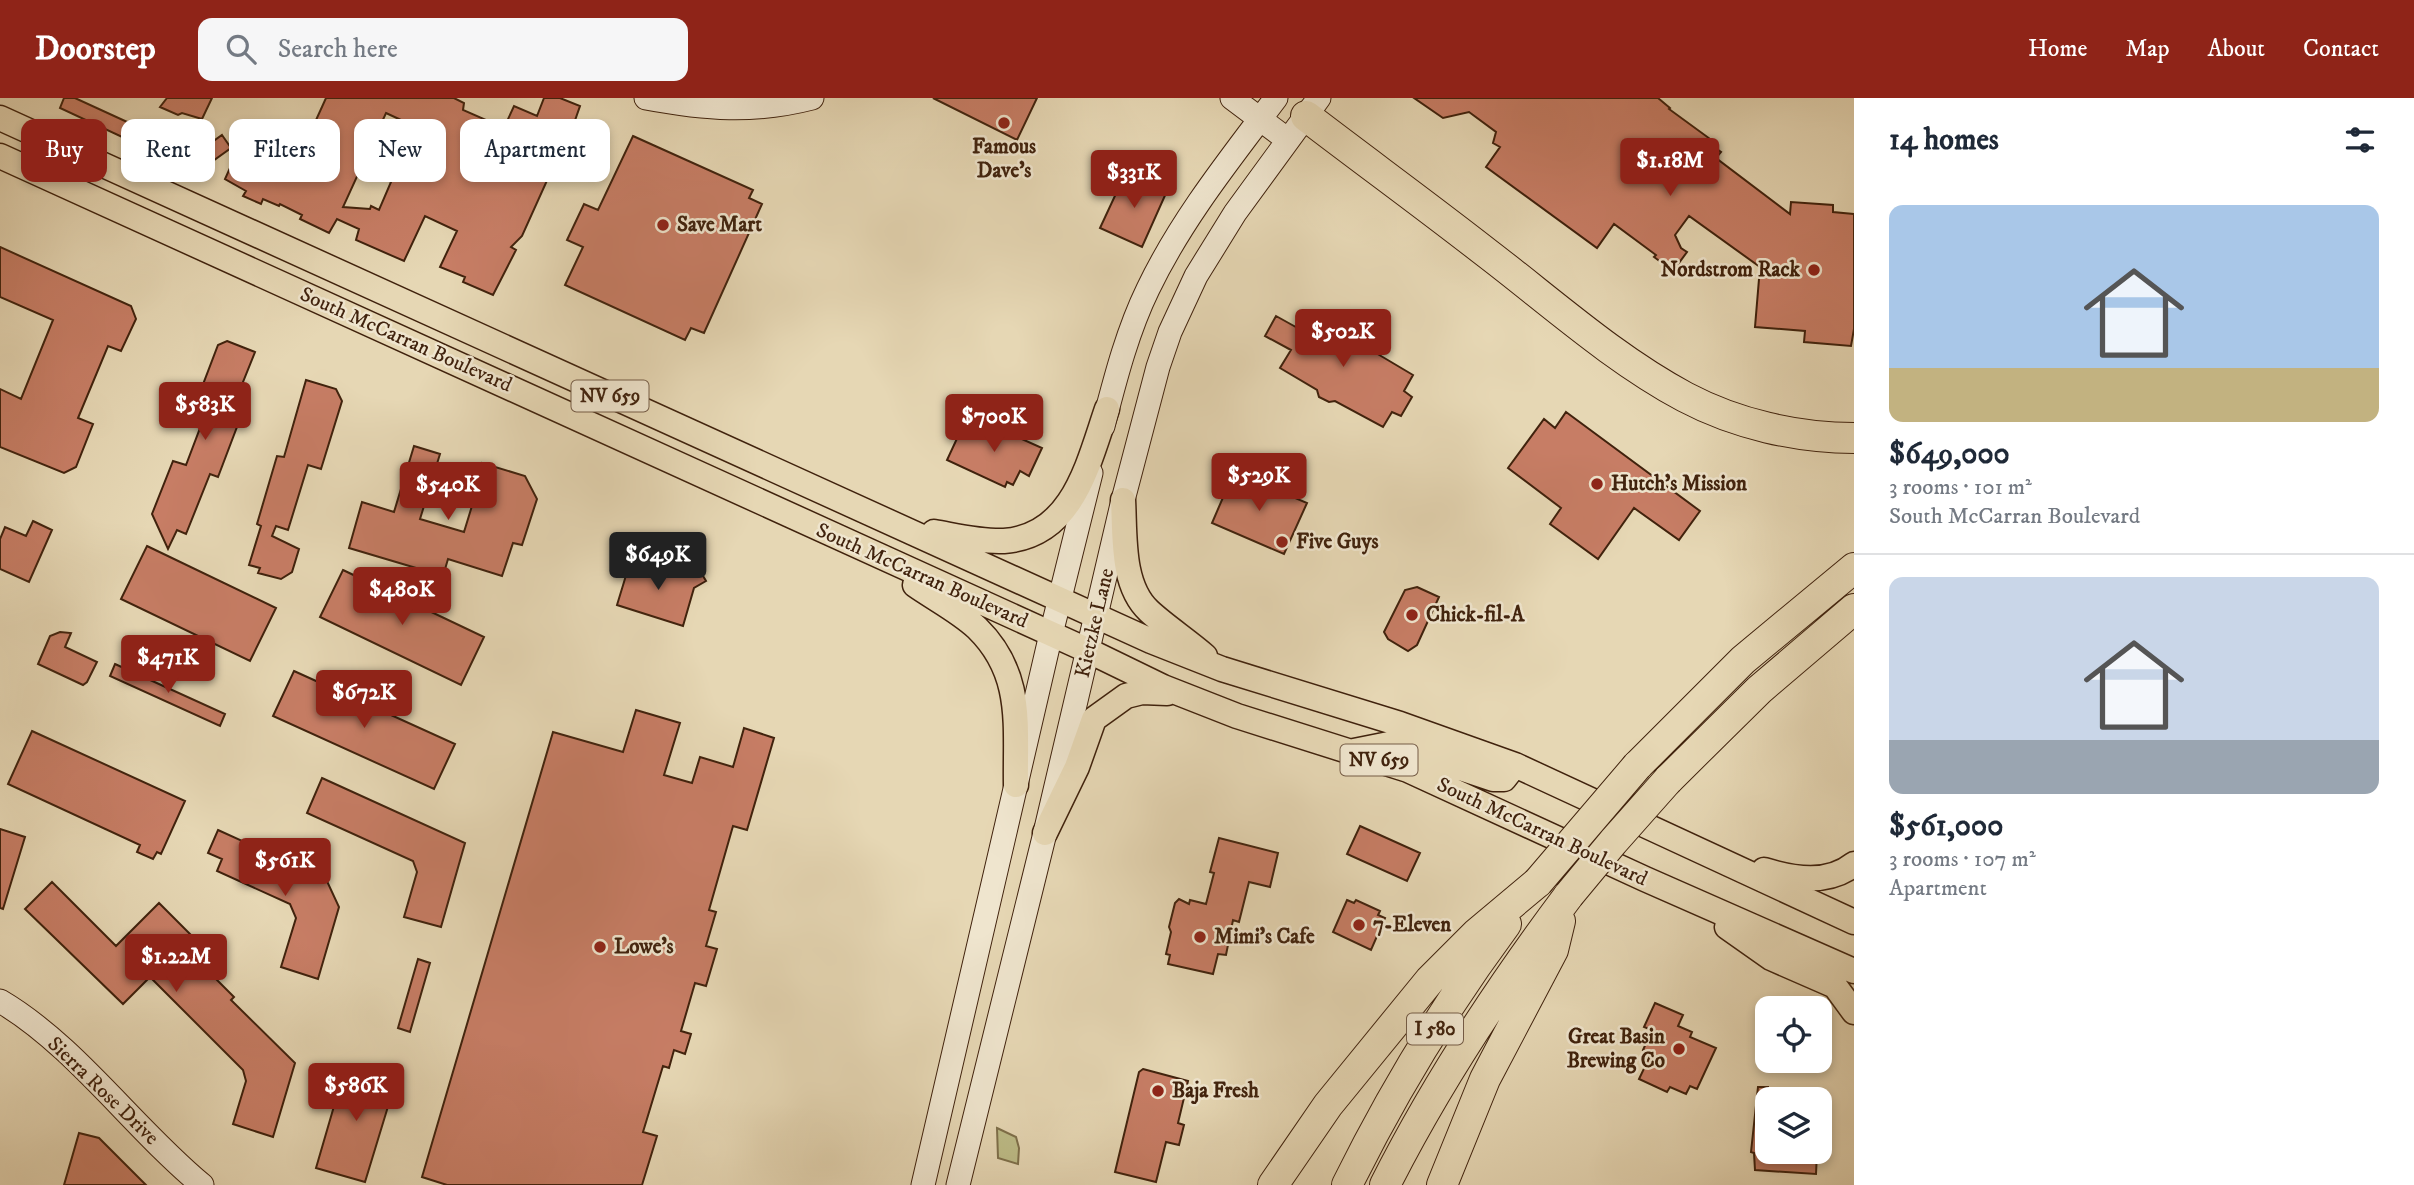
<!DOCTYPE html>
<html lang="en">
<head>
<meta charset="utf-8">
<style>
	:root { --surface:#fff; --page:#f6f6f7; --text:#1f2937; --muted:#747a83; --line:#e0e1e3; --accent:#8f2418 }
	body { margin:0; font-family:"IM FELL DW Pica",serif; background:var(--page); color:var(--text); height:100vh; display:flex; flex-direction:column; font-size:26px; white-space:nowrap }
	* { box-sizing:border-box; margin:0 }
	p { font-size:23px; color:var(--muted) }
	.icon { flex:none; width:38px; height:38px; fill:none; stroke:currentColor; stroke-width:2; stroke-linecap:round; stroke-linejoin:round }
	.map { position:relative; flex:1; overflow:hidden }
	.sheet { display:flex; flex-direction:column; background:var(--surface); width:560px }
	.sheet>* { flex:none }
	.top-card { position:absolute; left:21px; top:21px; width:665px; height:63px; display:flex; gap:14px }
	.controls { position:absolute; left:1755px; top:898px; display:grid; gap:14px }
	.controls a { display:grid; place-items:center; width:77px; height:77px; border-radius:14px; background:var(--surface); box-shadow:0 4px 10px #0003; font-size:35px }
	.price { position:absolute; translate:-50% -60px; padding:0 16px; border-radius:7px; background:var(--accent); color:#fff; font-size:23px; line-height:46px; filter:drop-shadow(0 2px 4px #0008) }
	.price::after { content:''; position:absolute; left:50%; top:42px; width:21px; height:16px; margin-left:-10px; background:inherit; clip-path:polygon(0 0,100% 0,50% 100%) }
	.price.on { background:#222; color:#fff }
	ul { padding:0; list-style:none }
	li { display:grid; align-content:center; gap:14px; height:371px; padding:0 35px }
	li+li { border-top:2px solid var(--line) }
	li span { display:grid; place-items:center; height:217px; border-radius:14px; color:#555 }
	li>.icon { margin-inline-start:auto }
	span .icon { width:126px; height:126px; fill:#fffc; stroke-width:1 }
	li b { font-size:30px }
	h2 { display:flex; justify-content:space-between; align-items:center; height:84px; padding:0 35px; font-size:30px }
	.pill { padding:0 24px; border-radius:14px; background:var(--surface); box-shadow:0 4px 10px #0003; font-size:24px; line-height:63px }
	.pill.on { background:var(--accent); color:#fff }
	header { display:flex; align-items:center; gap:42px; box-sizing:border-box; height:98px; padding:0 35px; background:var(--accent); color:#fff }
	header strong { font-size:33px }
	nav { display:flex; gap:38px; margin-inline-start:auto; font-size:24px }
	.search { width:490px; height:63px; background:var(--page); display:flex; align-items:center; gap:18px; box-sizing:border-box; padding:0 24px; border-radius:14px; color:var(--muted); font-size:26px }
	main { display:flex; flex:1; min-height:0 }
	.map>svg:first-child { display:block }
</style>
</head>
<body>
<header>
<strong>Doorstep</strong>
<div class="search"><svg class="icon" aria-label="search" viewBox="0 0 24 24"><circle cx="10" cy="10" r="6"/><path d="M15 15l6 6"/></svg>Search here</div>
<nav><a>Home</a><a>Map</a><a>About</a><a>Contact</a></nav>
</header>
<main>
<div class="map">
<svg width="1854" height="1087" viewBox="0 0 1854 1087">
	<rect width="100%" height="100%" fill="#e6d7b4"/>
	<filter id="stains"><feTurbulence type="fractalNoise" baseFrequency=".00286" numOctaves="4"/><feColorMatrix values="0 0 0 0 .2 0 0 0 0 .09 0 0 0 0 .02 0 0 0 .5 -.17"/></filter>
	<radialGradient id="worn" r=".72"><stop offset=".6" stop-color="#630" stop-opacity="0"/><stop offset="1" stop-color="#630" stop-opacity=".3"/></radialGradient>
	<path fill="#bdbc87" stroke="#7e6f4a" stroke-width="2" d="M997 1030 1016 1039 1019 1050 1018 1066 998 1060Z"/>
	<path fill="#c77d65" stroke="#40220d" stroke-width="2" fill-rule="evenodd" d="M64 0H75L173 45V47L188 54 182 67 60 10Z
		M167 0H212L202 21 182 15 178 17 160 9Z
		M326 0H454L464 5 463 12 504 30 514 8 537 18 544 0H560L580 8 566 48 563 47 522 138 511 149 516 152 493 197 463 184 465 179 440 169 457 133 425 118 404 163 356 142 359 131 337 121 329 135 300 121 302 117 280 106 279 108 263 101 261 106 243 98 246 93 225 81 238 52 245 53 256 32 302 53ZM386 15 414 28 392 75 389 83 391 84 379 112 371 108 370 111 343 109Z
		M933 0H1037L1017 42Z
		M1414 0H1658L1670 10 1669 11 1717 46 1714 49 1721 54 1716 60 1790 116 1791 104 1833 107V114L1854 116V231L1851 248 1804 244 1805 233 1755 229 1760 169 1689 118 1675 137 1681 150 1687 154 1673 173 1654 159 1656 157 1614 126 1597 150 1486 69 1500 49 1493 45 1496 34 1469 14 1443 20Z
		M222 37 231 50 210 65 201 52Z
		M633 38 753 92 749 100 762 106 704 235 691 230 685 242 565 187 583 149 567 142 584 106 598 112Z
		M1126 74 1167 93 1142 149 1100 130Z
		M0 149 131 208 136 221 121 253 108 248 78 320 93 326 76 369 64 375 0 349V291L21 301 53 222 0 199Z
		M1312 217 1413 277 1404 293 1412 299 1401 318 1392 314 1383 329 1335 303 1329 304 1319 299 1317 292 1280 270 1291 252 1265 238 1276 218 1303 233Z
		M227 243 255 254 233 309 243 313 218 379 210 376 186 436 177 432 168 451 152 416 173 363 186 367 211 301 199 297 218 247Z
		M306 282 336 291 342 303 321 371 308 367 288 432 276 428 272 438 299 451 292 474 281 481 258 475 260 470 249 467 261 428 257 426 277 358 284 359Z
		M1566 314 1700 413 1679 442 1634 410 1598 461 1550 426 1561 410 1508 370 1544 321 1555 330Z
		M975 320 1042 350 1029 378 1020 373 1013 387 1007 384 1005 389 947 362 960 334 967 337Z
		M414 348 440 356 420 421 464 434 479 385 476 384 482 365 525 378 537 401 522 447 513 445 502 478 448 461 443 478 349 450 362 404 394 414Z
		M1234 374 1307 405 1284 456 1212 425Z
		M33 423 52 432 29 484 0 471V441L5 429 26 438Z
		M147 448 276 510 250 563 121 501Z
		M631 461 691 479 700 473 706 483 694 490 683 528 617 507Z
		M343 472 484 539 461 587 320 519Z
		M1417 489 1439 499 1417 547 1408 553 1388 541 1384 534 1405 492Z
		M60 534 71 535 65 549 97 564 87 584 83 587 38 566 50 538Z
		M115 566 225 616 220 628 110 578Z
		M294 573 455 646 434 691 273 618Z
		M636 612 680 625 664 677 692 685 700 659 733 669 744 630 774 640 747 732 733 728 709 812 716 814 706 848 717 851 706 888 695 885 681 933 691 936 685 956 674 952 669 970 663 968 643 1034 657 1038 642 1087H447L422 1079 553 634 623 654Z
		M32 633 185 703 161 756 157 754 153 761 137 754 140 747 8 686Z
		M322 680 465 745 441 829 404 819 417 774 413 763 307 715Z
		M1360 728 1420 755 1407 783 1347 756Z
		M0 731 25 739 3 811 0 810Z
		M218 732 326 781 339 809 318 881 281 869 296 820 290 806 217 773 222 761 208 755Z
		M1219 740 1278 755 1270 789 1249 784 1239 824 1233 822 1226 857 1218 856 1213 876 1168 866 1170 857 1166 856 1171 834 1169 829 1175 805 1179 801 1189 806 1190 802 1206 806 1214 775 1210 774Z
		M52 784 116 848 159 805 191 837 182 847 234 899 231 902 295 965 273 1039 233 1026 246 983 243 972 150 879 123 906 25 811Z
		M1347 802 1354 805 1356 802 1380 813 1378 817 1385 820 1371 852 1333 834Z
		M418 861 430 865 410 934 398 930Z
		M1655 905 1683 917 1678 928 1692 934 1690 939 1716 950 1697 991 1690 988 1686 996 1670 989 1667 994 1639 981 1651 956 1643 952 1652 932 1644 929Z
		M346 967 381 977 382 974 397 979 365 1084 316 1070Z
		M1143 971 1188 983 1178 1025 1184 1027 1179 1047 1166 1044 1156 1084 1115 1074 1139 974Z
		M1758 989H1768V1054H1817L1816 1076 1755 1072 1754 1055 1751 1054Z
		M79 1035 99 1040 146 1087H64Z"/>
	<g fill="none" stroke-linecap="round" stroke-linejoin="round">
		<defs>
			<path id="secondary" d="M646 0C705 11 754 15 812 0
				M1232 0 1288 42
				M1103 328C1115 282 1127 234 1148 191 1181 122 1230 61 1276 0
				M0 903C75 947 134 1031 202 1087
				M923 1087 1051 536 1091 375
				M958 1087 1045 735 1123 402 1158 269 1170 234 1196 178 1235 115 1319 0"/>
			<path id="primary" d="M0 20 1151 543 1222 571 1400 626 1515 667 1854 824
				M0 58 1089 553 1163 589 1237 618 1408 672 1645 781 1854 873
				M1123 402C1125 437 1121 487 1149 513 1165 528 1188 543 1205 558
				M934 434C957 438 981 444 1004 443 1073 438 1088 366 1107 311
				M915 487C935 501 960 514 977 530 1024 576 1015 627 1016 687
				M1354 653 1389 646 1493 681H1504L1515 667
				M1045 735 1077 669 1094 621 1126 598 1142 594 1167 595
				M1764 772C1794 781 1828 787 1854 766
				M1727 829 1771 860 1835 888 1854 914"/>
			<path id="highway" d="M1306 18C1366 64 1428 109 1488 156 1552 205 1614 261 1685 299 1736 326 1797 340 1854 340
				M1637 668 1743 562 1854 470
				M1668 682 1759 592 1854 511
				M1273 1087 1328 1007 1430 882 1476 836 1538 784
				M1347 1087C1392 996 1446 907 1506 826
				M1385 1087C1437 984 1500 889 1569 797
				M1442 1087 1485 981 1553 852 1560 823"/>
		</defs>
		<use href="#secondary" stroke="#40220d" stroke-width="25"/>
		<use href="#primary" stroke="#40220d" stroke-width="27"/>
		<use href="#highway" stroke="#40220d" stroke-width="32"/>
		<use href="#secondary" stroke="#efe5ce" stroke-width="23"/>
		<use href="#primary" stroke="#e6d7b4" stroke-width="24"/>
		<use href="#highway" stroke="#e6d7b4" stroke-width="30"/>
		<defs>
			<path id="highway-bridge" d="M1538 784 1637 668
				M1569 797 1613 744 1668 682"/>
		</defs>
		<use href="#highway-bridge" stroke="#40220d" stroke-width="32" stroke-linecap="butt"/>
		<use href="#highway-bridge" stroke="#e6d7b4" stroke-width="30"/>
	</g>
	<g fill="#8f2418" stroke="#efe5ce" stroke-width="2.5">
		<circle cx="1004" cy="25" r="7"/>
		<circle cx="663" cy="127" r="7"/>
		<circle cx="1814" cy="172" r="7"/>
		<circle cx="1597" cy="386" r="7"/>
		<circle cx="1282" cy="444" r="7"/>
		<circle cx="1412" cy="517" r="7"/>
		<circle cx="1359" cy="827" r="7"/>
		<circle cx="1200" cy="839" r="7"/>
		<circle cx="600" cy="849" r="7"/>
		<circle cx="1679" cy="951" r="7"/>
		<circle cx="1158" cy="993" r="7"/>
	</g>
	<g text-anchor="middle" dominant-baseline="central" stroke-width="5" stroke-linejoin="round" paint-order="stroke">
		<g fill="#efe5ce" stroke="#745c47" stroke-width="2">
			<rect x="571.5" y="282.5" width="77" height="31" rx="5"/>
			<rect x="1340.5" y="646.5" width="77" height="31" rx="5"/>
			<rect x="1407" y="915.5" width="56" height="31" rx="5"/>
		</g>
		<g font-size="19" font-weight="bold" fill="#40220d">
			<text x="610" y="298">NV 659</text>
			<text x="1379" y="662">NV 659</text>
			<text x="1435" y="931">I 580</text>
		</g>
		<g font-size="21" font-weight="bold" fill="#40220d" stroke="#efe5ce" text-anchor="start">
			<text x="1004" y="49" text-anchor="middle">Famous<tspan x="1004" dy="24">Dave's</tspan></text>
			<text x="677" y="127">Save Mart</text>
			<text x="1800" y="172" text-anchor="end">Nordstrom Rack</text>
			<text x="1611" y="386">Hutch's Mission</text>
			<text x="1296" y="444">Five Guys</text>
			<text x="1426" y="517">Chick-fil-A</text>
			<text x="1373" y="827">7-Eleven</text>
			<text x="1214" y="839">Mimi's Cafe</text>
			<text x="614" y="849">Lowe's</text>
			<text x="1665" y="939" text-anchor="end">Great Basin<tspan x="1665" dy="24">Brewing Co</tspan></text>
			<text x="1172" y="993">Baja Fresh</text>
		</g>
		<g font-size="21" fill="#40220d" stroke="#efe5ce">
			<text transform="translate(406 242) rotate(24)">South McCarran Boulevard</text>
			<text transform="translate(922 478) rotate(24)">South McCarran Boulevard</text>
			<text transform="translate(1095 525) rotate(-77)">Kietzke Lane</text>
			<text transform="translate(1542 734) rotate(25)">South McCarran Boulevard</text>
			<text transform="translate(103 993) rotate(44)">Sierra Rose Drive</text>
		</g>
	</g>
	<rect width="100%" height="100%" filter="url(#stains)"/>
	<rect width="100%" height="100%" fill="url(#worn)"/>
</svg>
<div class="controls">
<a><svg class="icon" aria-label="locate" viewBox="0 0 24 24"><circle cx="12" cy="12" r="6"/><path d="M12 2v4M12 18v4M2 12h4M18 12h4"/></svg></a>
<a><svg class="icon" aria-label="layers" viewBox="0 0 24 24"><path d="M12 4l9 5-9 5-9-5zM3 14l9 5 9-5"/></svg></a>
</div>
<b class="price" style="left:1670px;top:100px">$1.18M</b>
<b class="price" style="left:1134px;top:112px">$331K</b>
<b class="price" style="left:1343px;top:271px">$502K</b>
<b class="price" style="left:205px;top:344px">$583K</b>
<b class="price" style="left:994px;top:356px">$700K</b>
<b class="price" style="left:1259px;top:415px">$529K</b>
<b class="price" style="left:448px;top:424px">$540K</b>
<b class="price on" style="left:658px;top:494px">$649K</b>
<b class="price" style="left:402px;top:529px">$480K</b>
<b class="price" style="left:168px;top:597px">$471K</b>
<b class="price" style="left:364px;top:632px">$672K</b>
<b class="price" style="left:285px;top:800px">$561K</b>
<b class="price" style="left:176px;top:896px">$1.22M</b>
<b class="price" style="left:356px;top:1025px">$586K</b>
<div class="top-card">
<a class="pill on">Buy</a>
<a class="pill">Rent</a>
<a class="pill">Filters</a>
<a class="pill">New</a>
<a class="pill">Apartment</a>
</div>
</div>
<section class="sheet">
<h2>14 homes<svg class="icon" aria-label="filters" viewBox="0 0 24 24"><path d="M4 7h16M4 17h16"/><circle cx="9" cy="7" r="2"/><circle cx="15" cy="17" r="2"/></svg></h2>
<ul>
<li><span style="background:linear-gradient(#a9c7e8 75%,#c2b280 0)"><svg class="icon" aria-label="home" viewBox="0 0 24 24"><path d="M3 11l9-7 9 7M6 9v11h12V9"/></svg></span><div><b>$649,000</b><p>3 rooms · 101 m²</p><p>South McCarran Boulevard</p></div></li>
<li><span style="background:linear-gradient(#c9d6e8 75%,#9aa5b1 0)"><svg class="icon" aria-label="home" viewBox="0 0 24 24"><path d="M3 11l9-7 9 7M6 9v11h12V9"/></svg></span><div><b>$561,000</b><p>3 rooms · 107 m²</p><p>Apartment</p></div></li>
</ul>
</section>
</main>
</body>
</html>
